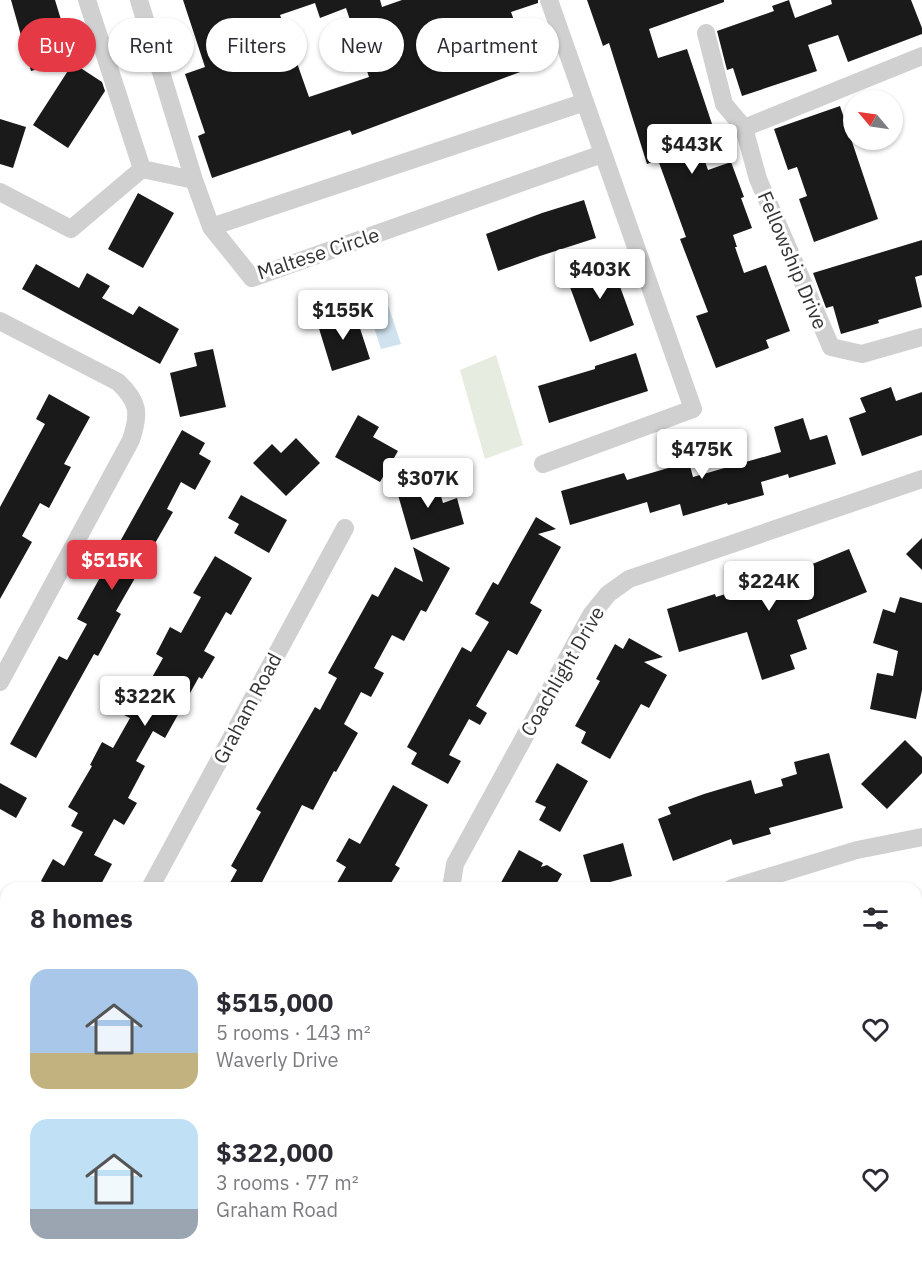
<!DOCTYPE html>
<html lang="en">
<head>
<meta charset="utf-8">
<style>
	:root { --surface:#fff; --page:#f2f2f3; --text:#2b2b33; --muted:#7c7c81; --accent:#e63946 }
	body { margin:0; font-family:"IBM Plex Sans",sans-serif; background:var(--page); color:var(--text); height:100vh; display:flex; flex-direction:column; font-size:22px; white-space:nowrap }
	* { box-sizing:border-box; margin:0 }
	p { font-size:20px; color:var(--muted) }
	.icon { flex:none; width:33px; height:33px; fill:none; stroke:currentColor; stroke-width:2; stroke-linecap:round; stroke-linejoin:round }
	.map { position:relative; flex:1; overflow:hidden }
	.panel { position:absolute; left:0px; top:882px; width:922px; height:386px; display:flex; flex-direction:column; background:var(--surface); border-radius:18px 18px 0 0; box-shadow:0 2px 4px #0004 }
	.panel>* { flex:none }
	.banner { position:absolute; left:18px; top:18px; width:600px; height:54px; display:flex; gap:12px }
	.needle { width:39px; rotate:299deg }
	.fabs { position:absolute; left:843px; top:90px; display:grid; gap:12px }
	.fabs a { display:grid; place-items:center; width:60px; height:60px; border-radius:50%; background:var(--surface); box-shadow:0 2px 4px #0004; font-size:30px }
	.price { position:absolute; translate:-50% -51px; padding:0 14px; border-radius:6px; background:#fff; color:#222; font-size:20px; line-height:39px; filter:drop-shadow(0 2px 3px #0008) }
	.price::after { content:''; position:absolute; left:50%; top:36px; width:18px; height:14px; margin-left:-9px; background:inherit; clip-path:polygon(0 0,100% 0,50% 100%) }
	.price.on { background:var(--accent); color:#fff }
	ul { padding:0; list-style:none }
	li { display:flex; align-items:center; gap:18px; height:150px; padding:0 30px }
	li span { display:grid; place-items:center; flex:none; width:168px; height:120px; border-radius:18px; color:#555 }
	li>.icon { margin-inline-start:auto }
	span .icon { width:72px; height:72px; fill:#fffc; stroke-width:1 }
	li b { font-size:26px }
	h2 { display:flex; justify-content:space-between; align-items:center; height:72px; padding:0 30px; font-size:26px }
	.pill { padding:0 21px; border-radius:27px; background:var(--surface); box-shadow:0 2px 4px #0004; font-size:21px; line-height:54px }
	.pill.on { background:var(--accent); color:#fff }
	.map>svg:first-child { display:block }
</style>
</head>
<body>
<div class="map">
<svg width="922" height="1267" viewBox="0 0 922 1267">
	<rect width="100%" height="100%" fill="#fff"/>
	<path fill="#e6ecdf" d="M496 355 523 445 485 459 460 370Z"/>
	<path fill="#cfe2ee" d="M388 305 401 344 381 349 369 312Z"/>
	<path fill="#1a1a1a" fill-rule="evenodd" d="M11 0H55L73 59 31 71Z
		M183 0H380L382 7 402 0H538V3L511 12 531 68 352 135 350 130 212 178 198 136 205 133 185 74 205 67ZM315 3 320 18 346 8 369 77 309 97 280 15Z
		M587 0H724V2L649 29 658 58 687 49 715 133 697 139 708 170 731 162 744 197 741 198 752 228 733 235 737 247H735L744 273 766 265 790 331 766 340 769 348 716 368 696 316 708 312 680 239 686 237 658 160 647 164 609 43 603 46Z
		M789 0 795 18 832 4 831 0H911L922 28V34L848 62 838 35 808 45 817 71 742 96 733 68 727 70 717 31 774 11 772 6Z
		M73 63 102 82 105 91 68 148 33 125Z
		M840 106 878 219 814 242 799 199 807 196 797 167 788 170 774 129Z
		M0 119 26 127 13 168 0 164Z
		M138 193 174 213 143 268 108 249Z
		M584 200 596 238 540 256 498 271 486 234 542 213Z
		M922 240V275L915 277 922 307 878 320 879 323 841 334 833 306 826 308 813 273Z
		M610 259 634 325 590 342 566 276Z
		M36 264 79 288 87 273 110 286 102 298 133 315 139 306 179 329 160 364 22 289Z
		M354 310 370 359 332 371 317 322Z
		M213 349 226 407 180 417 170 373 197 366 194 353Z
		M636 353 648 391 549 423 538 386 595 369V366Z
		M891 387 896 401 922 392V435L862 456 849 418 866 412 860 398Z
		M49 394 90 417 64 464 71 467 49 508 40 503 22 536 32 542 0 599V507L45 424 36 419Z
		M358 415 379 427 373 437 398 451 380 482 335 457Z
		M803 418 810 440 827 435 836 464 789 478 788 474 761 482 764 495 728 505 727 503 683 516 680 504 650 513 647 502 570 525 561 491 624 473 627 480 689 462 693 477 781 452 774 427Z
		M182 430 205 443 199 454 211 461 195 490 181 482 167 509 173 512 116 611 121 614 98 656 94 654 36 758 10 744 59 656 67 660 87 624 77 619Z
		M296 438 320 463 286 496 253 463 272 444 281 453Z
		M435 476 443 503 457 498 464 524 411 540 396 488Z
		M241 495 287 520 269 553 234 533 239 524 228 518Z
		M536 517 556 529 538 534 561 547 530 603 542 610 517 655 508 650 476 706 487 713 480 725 469 719 449 755 461 761 448 784 411 764 417 753 407 747 462 647 471 652 489 622 475 614 493 582 498 585Z
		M922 538V570L906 554Z
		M413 547 450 568 426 612 421 610 404 641 392 635 374 668 384 673 371 697 361 692 344 724 358 733 336 772 334 771 313 810 302 805 259 888H227L237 870 231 866 261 812 256 809 315 707 320 710 337 678 328 673 372 594 378 597 395 567 423 582Z
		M849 549 867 592 797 620 807 649 790 655 795 669 762 680 747 632 679 652 667 609 715 594 716 597 788 574Z
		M215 556 252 578 231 615 226 612 204 651 215 657 202 679 199 677 165 738 153 731 136 761 145 766 128 798 137 803 124 825 114 819 94 855 112 864 99 888H52L41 881 53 859 64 866 83 832 71 826 78 813 68 807 92 766 90 765 102 742 113 748 130 718 120 713 140 676 150 681 163 658 156 654 170 627 181 633 201 597 193 593Z
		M900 597 922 603V690L916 719 870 709 877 673 893 676 898 651 873 643 883 609 895 613Z
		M629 638 663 657 644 662 667 675 649 708 641 704 610 759 581 743 586 732 575 726 600 681 596 679 615 644 623 649Z
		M905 740 922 757V773L887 809 861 784Z
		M829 753 843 808 769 828 771 834 733 845 731 839 673 861 658 819 671 814 668 807 704 794 751 780 755 794 783 786 781 779 797 774 794 762Z
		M557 763 588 781 560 832 539 820 546 807 535 802Z
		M0 783 27 798 16 818 0 809Z
		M393 785 428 805 395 865 400 868 388 888 375 882 372 888H334L346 867 336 861 349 838 360 844Z
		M623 843 632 876 592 887 583 855Z
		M519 850 543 863 541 867 547 865 562 874 554 888H498Z"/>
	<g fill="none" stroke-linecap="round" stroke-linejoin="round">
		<path stroke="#d0d0d0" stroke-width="18" d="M139 0 194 180 211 227 252 278 602 154
			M706 33 724 104 744 128
			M922 56 744 128 758 179 831 347 862 354 922 337
			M142 169 194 180
			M0 192 71 229 142 169 87 0
			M211 227 585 102
			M0 321 118 382C139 402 140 413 131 440L0 682
			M543 464 693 409 549 0
			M150 888 345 528
			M451 888 455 864 591 615 608 594 629 579 922 479
			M732 888 857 850 922 837
			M0 1120 6 1112
			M916 1167 922 1181
			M619 1262 620 1267
			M566 1267 583 1262"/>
	</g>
	<g text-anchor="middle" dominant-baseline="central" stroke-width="6" stroke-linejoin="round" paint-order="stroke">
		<g font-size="20" fill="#333" stroke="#fff">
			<text transform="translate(318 253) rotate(-18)">Maltese Circle</text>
			<text transform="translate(793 260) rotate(67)">Fellowship Drive</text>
			<text transform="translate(562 671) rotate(-60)">Coachlight Drive</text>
			<text transform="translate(247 708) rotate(-62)">Graham Road</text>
		</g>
	</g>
</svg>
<div class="fabs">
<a><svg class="needle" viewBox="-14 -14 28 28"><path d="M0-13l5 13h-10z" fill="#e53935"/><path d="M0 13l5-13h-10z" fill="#7c7c81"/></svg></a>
</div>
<b class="price" style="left:692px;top:175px">$443K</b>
<b class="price" style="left:600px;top:300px">$403K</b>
<b class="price" style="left:343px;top:341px">$155K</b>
<b class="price" style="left:702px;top:480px">$475K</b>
<b class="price" style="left:428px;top:509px">$307K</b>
<b class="price on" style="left:112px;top:591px">$515K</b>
<b class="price" style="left:769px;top:612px">$224K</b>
<b class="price" style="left:145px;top:727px">$322K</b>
<div class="banner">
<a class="pill on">Buy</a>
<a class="pill">Rent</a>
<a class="pill">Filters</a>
<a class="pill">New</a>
<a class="pill">Apartment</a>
</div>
<section class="panel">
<h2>8 homes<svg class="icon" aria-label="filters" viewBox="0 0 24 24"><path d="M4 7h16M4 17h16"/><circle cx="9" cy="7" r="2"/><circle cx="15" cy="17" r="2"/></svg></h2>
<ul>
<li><span style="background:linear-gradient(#a9c7e8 70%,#c2b280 0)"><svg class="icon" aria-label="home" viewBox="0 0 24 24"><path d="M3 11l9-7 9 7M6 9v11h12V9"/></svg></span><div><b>$515,000</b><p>5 rooms · 143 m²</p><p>Waverly Drive</p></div><svg class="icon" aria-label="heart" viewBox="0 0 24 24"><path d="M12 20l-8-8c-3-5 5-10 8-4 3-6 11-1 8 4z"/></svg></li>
<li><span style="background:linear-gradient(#bfe0f5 75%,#9aa5b1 0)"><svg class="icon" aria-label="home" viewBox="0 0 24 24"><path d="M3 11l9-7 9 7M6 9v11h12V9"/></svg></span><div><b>$322,000</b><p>3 rooms · 77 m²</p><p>Graham Road</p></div><svg class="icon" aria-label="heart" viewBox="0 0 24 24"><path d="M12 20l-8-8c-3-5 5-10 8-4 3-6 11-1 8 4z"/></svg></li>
</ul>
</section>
</div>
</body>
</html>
